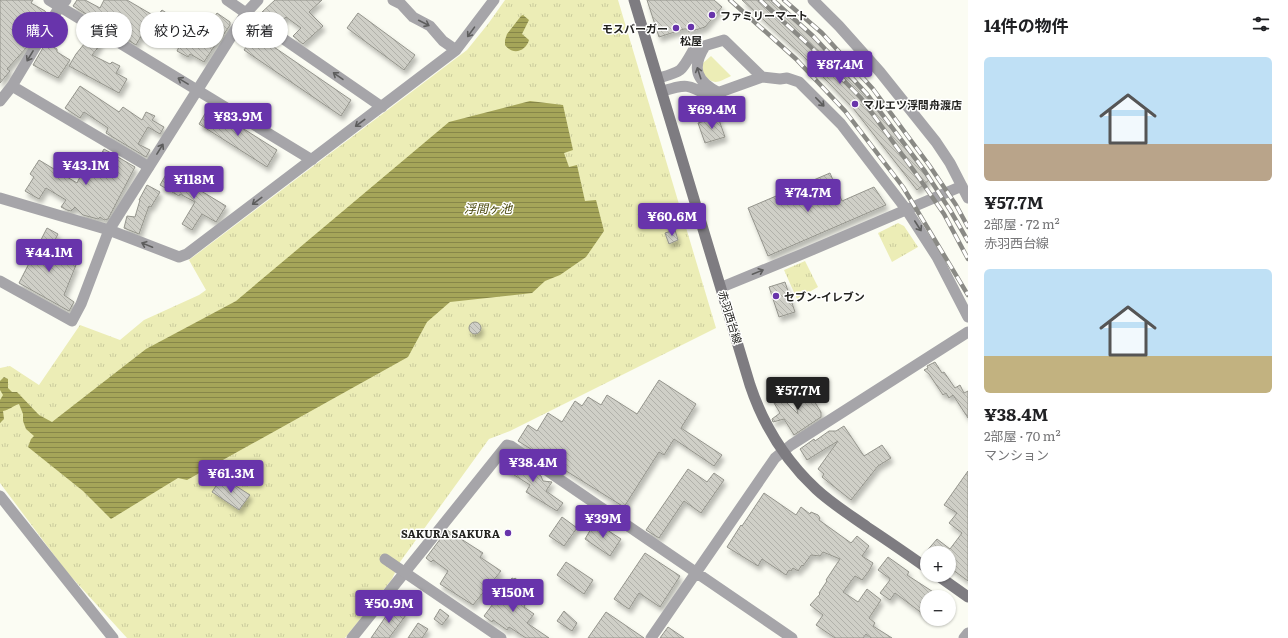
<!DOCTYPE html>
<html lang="ja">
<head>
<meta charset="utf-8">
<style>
	:root { --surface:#fff; --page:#f6f6f6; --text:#202124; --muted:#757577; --accent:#6834ab }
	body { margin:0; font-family:Literata,"Noto Sans JP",serif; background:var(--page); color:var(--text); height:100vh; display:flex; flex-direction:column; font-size:15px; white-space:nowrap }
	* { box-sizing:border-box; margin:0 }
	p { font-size:13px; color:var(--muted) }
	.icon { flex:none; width:22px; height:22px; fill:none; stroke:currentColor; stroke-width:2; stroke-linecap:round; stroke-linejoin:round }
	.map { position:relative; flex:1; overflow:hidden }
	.sheet { display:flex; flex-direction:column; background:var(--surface); width:320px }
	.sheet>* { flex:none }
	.guide { position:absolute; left:12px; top:12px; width:380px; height:36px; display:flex; gap:8px }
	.controls { position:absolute; left:920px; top:546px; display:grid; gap:8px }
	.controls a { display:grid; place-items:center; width:36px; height:36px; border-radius:50%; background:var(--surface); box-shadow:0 1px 3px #0004; font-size:20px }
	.price { position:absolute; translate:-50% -34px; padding:0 9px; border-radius:4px; background:var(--accent); color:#fff; font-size:13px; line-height:26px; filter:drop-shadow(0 1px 2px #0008) }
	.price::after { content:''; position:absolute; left:50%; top:24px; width:12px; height:9px; margin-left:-6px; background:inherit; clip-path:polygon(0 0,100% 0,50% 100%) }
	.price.on { background:#222; color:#fff }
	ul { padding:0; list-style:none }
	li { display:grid; align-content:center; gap:8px; height:212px; padding:0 16px }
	li span { display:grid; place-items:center; height:124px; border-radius:6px; color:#555 }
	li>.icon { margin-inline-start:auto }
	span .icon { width:72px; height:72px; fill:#fffc; stroke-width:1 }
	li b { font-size:17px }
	h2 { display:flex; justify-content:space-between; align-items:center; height:48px; padding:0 16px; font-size:17px }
	.pill { padding:0 14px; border-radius:18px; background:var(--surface); box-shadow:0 1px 3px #0004; font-size:14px; line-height:36px }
	.pill.on { background:var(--accent); color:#fff }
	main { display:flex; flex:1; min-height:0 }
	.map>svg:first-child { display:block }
</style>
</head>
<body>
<main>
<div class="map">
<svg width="968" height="638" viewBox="0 0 968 638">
	<defs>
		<pattern id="park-tufts" width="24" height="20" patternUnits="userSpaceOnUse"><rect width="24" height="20" fill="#ecedb6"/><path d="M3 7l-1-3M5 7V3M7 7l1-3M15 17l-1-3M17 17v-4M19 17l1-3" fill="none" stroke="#cacb9c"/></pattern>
		<pattern id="water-rules" width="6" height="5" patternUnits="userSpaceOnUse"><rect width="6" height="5" fill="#a5a559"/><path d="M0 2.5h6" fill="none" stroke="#868649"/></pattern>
		<pattern id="building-back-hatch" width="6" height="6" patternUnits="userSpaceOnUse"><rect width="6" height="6" fill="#cfcfc7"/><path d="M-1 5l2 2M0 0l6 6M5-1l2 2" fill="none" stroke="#b1b1aa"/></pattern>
		<filter id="shadow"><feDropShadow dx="2.5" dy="4.5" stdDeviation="2" flood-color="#0004"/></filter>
	</defs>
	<rect width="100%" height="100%" fill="#fbfcf3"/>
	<path fill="#ecedb6" d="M711 56 731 76C717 83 713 86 702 72L703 63Z"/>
	<path fill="url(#park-tufts)" d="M505 0H618L716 328 510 431 489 439 400 562 392 579 345 638H127L66 571 0 483V368L10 366 39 385 80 325 120 340 144 320 199 295 206 290 189 260 467 50 488 24Z
		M898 223 904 226 918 247 892 262 878 233Z
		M805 261 818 287 797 299 784 270Z"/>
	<path fill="url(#water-rules)" d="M523 15 529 20 522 34 529 40C526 51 513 56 505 45V40L507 34 521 16Z
		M530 101 563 105 573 150 564 153 569 167 577 165 585 201 596 200 604 231 586 257 560 275 545 281 532 293 450 302 427 322 408 357 187 480 178 478 111 519 83 491 28 447 31 439 34 436 26 429 23 421V414L19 404C13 406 9 410 3 411L4 419 0 423V400L3 395 0 390V381L4 377 8 379V388L12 392H17L39 415 52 422 146 349 236 301 449 122Z"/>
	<path fill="url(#building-back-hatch)" stroke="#94948c" filter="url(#shadow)" d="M0 0H33L31 3 45 11 47 14 28 46 7 69 10 71 0 83Z
		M77 0H85L100 8 104 0H127L156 17 162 10 201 36 217 13 230 22V25L222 37 221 36 204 62 190 54 188 57 177 51 180 45 160 32 157 34 146 28 136 45 73 6Z
		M275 0H322L309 12 323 26 303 44 293 36 301 28 286 17 276 25 262 12Z
		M647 0H714L722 7 705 27 689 32 688 29H684L659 37Z
		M742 0H771L816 41 871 102 929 180 917 190 853 108 801 54Z
		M358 13 415 55 404 70 347 28Z
		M255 34 351 100 341 116 244 50Z
		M89 38 101 44 92 55 110 64 112 62 120 66 116 73 127 79 119 93 69 66 76 54Z
		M44 46 49 48 52 46 57 49V52L70 60 58 78 33 65Z
		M80 86 119 112 123 107 142 120 146 112 155 116 152 120 164 127 160 134 148 127 138 144 150 150 146 157 106 133 108 128 84 112 80 118 65 108Z
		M209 107 277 150 267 167 199 124Z
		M718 117 725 137 705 143 698 123Z
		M104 149 135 167 108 219 104 220 100 217 98 219 83 215 75 207 71 211 67 210 61 207 66 200 46 188 39 199 25 191 34 177 30 174 39 160 77 183 80 177 86 180Z
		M168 171 226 206 216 222 202 214 192 230 182 224 195 202 180 194 179 196 160 185Z
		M830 173 842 201 874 187 886 205 768 256 748 208Z
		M147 185 160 192 151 207 149 206 139 234 124 228 127 216 135 217 140 200H139Z
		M47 228 58 234 48 254 76 265 64 295 74 302 69 311 19 283Z
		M675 230 678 240 669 244 665 233Z
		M785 282 795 312 779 317 769 287Z
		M469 328a6 6 0 1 1 12 0a6 6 0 1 1-12 0Z
		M935 362 942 373 944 372 955 388 960 385 964 393 968 391V418L953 395 949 398 946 393 943 395 929 374 924 370 928 368 927 366Z
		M659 380 696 404 681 428 722 455 714 466 674 439 664 455 659 452 624 507 518 441 528 425 537 431 548 413 562 422 575 401 582 406 588 397 601 405 607 395 637 414Z
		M804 385 821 412V417L794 435 784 419 773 422 772 419 780 413 774 403 782 398 798 414 793 392Z
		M844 426 864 456 882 445 891 458 878 466 851 500 822 477 824 474 818 469 838 441 807 460 800 449 814 439 815 441 829 431H836Z
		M510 456 541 476 543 481 552 482 546 491 563 503 557 511 526 492 530 485 503 468Z
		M688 469 707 482 714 473 724 480 701 513 684 501 659 538 646 530Z
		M968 471V581L949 567V553H925L937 539 950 549 962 533 949 523 957 513 944 505Z
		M222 477 250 495 239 510 212 492Z
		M764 493 796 515 801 507 810 514 811 512 818 515 820 518 819 520 851 543 857 536 869 546 862 556 873 563 869 571 862 580 855 576 843 592 858 602 867 589 881 600 869 618 875 623 873 626 892 638H871L866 634 863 638H835L816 625 823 615 810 605 820 594 819 593 827 581 826 580 840 559 823 552 820 556 811 555 803 566 802 565 798 571 793 568 791 571 789 570 786 575 762 559 758 566 727 547 741 525 742 526Z
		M562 517 577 528 564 546 549 536Z
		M595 522 621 539 610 556 585 539Z
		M447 530 483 553 480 557 501 571 473 605 440 584 448 571 433 560 431 562 426 558Z
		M645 553 680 576 660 607 639 593 629 609 614 599Z
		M888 557 909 572 907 575 941 597H927V617L895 593 890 600 880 593 890 580 889 578 878 570Z
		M566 562 593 580 584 594 557 575Z
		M512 578 514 579 515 578 521 583 512 595 525 605 524 607 534 614 527 623 549 638H526L509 627 507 630 493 620 492 622 484 616Z
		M393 606 406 615 389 638H371Z
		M440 609 449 616 442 625 434 619Z
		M564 611 577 623 572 631 557 621Z
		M606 612 644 638H588Z
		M418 623 428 629 422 638H408Z
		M668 627 684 638H660Z"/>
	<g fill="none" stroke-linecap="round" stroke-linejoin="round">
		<path stroke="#a6a5a9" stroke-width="11" d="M49 0 312 160
			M227 0 382 107
			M393 0 401 4 413 17 430 26 443 41 456 50
			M813 0 839 26 880 72 936 142 950 163 968 198
			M705 46C691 68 696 81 719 93
			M762 77 780 79 787 78 799 82 841 124 906 209 937 257 968 317
			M659 78C683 71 681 72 694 49L724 40 762 77 709 96C687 84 687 84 663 91
			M12 86 149 167
			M0 101 12 86 60 6 66 0
			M0 198 109 230 179 257 187 254 456 50 494 0
			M0 281 72 321 81 304 109 230 246 13 258 0
			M722 287 800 255 962 186
			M0 496 113 638
			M352 638 507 445 511 446 792 638
			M651 638 775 458 791 445 968 332"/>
		<path stroke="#a6a5a9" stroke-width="11" d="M385 559 501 638
			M964 638 968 633"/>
		<path stroke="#7e7c81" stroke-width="11" d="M634 0 750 385C763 424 785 460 816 489 831 503 850 515 867 527 887 540 907 554 927 568
			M937 575 968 597"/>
		<defs>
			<path id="rail" d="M730 0 796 59 845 111 903 187 968 295
				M760 0 810 46 861 98 917 175 944 214 968 259
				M773 0 813 36 867 94 924 170 950 210 968 241
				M784 0 822 33 873 89 929 165 956 205 968 227"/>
		</defs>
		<use href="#rail" stroke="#8a8a85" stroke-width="4.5"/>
		<use href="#rail" stroke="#fffffe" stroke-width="3" stroke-dasharray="9" stroke-linecap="butt"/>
	</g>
	<defs><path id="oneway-shaft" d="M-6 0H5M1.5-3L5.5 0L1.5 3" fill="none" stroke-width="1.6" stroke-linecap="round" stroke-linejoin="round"/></defs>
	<g stroke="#5d5d5d">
		<use href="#oneway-shaft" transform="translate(424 23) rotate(27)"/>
		<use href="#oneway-shaft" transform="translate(471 32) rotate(126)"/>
		<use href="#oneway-shaft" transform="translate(30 56) rotate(121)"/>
		<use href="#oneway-shaft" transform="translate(699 73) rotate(-108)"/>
		<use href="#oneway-shaft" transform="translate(338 76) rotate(-145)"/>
		<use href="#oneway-shaft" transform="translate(183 81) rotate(-149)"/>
		<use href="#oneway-shaft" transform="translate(820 102) rotate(46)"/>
		<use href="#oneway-shaft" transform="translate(360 123) rotate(143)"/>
		<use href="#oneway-shaft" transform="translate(160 149) rotate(-58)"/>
		<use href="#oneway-shaft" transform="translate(257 201) rotate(143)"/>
		<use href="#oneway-shaft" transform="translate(918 226) rotate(57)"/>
		<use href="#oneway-shaft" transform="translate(147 245) rotate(-158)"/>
		<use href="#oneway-shaft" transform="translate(758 272) rotate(-22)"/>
	</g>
	<g fill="#6834ab" stroke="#fffffe" stroke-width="1.5">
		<circle cx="712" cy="15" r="4"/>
		<circle cx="691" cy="27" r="4"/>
		<circle cx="676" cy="28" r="4"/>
		<circle cx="855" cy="104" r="4"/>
		<circle cx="776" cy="296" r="4"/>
		<circle cx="508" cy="533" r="4"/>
	</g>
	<g text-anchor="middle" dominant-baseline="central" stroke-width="3" stroke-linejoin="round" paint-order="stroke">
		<g font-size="11" font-weight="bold" fill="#22221f" stroke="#fffffe" text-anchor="start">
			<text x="720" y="15">ファミリーマート</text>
			<text x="668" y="28" text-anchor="end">モスバーガー</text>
			<text x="691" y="40" text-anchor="middle">松屋</text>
			<text x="863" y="104">マルエツ浮間舟渡店</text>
			<text x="784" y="296">セブン-イレブン</text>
			<text x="500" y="533" text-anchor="end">SAKURA SAKURA</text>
		</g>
		<g font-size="11" fill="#22221f" stroke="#fffffe">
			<text transform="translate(731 317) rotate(73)">赤羽西台線</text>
		</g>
		<g font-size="12" font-style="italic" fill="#454406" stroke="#fffffe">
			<text x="488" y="208">浮間ヶ池</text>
		</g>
	</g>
</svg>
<div class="controls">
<a>+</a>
<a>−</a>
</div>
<b class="price" style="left:840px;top:85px">¥87.4M</b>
<b class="price" style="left:712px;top:130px">¥69.4M</b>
<b class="price" style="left:238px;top:137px">¥83.9M</b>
<b class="price" style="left:86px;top:186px">¥43.1M</b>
<b class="price" style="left:194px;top:200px">¥118M</b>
<b class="price" style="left:808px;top:213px">¥74.7M</b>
<b class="price" style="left:672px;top:237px">¥60.6M</b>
<b class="price" style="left:49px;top:273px">¥44.1M</b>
<b class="price on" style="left:798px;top:411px">¥57.7M</b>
<b class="price" style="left:533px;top:483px">¥38.4M</b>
<b class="price" style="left:231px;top:494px">¥61.3M</b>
<b class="price" style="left:603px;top:539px">¥39M</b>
<b class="price" style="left:513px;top:613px">¥150M</b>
<b class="price" style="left:389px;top:624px">¥50.9M</b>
<div class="guide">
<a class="pill on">購入</a>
<a class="pill">賃貸</a>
<a class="pill">絞り込み</a>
<a class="pill">新着</a>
</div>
</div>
<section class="sheet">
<h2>14件の物件<svg class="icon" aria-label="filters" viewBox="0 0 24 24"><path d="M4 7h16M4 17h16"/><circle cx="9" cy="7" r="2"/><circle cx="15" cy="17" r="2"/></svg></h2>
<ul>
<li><span style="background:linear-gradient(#bfe0f5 70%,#b9a48a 0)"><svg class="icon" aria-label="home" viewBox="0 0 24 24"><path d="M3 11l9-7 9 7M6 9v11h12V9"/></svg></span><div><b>¥57.7M</b><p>2部屋 · 72 m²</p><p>赤羽西台線</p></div></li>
<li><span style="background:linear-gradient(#bfe0f5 70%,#c2b280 0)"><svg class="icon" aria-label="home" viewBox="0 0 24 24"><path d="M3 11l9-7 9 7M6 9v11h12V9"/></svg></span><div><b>¥38.4M</b><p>2部屋 · 70 m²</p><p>マンション</p></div></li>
</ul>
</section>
</main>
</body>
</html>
